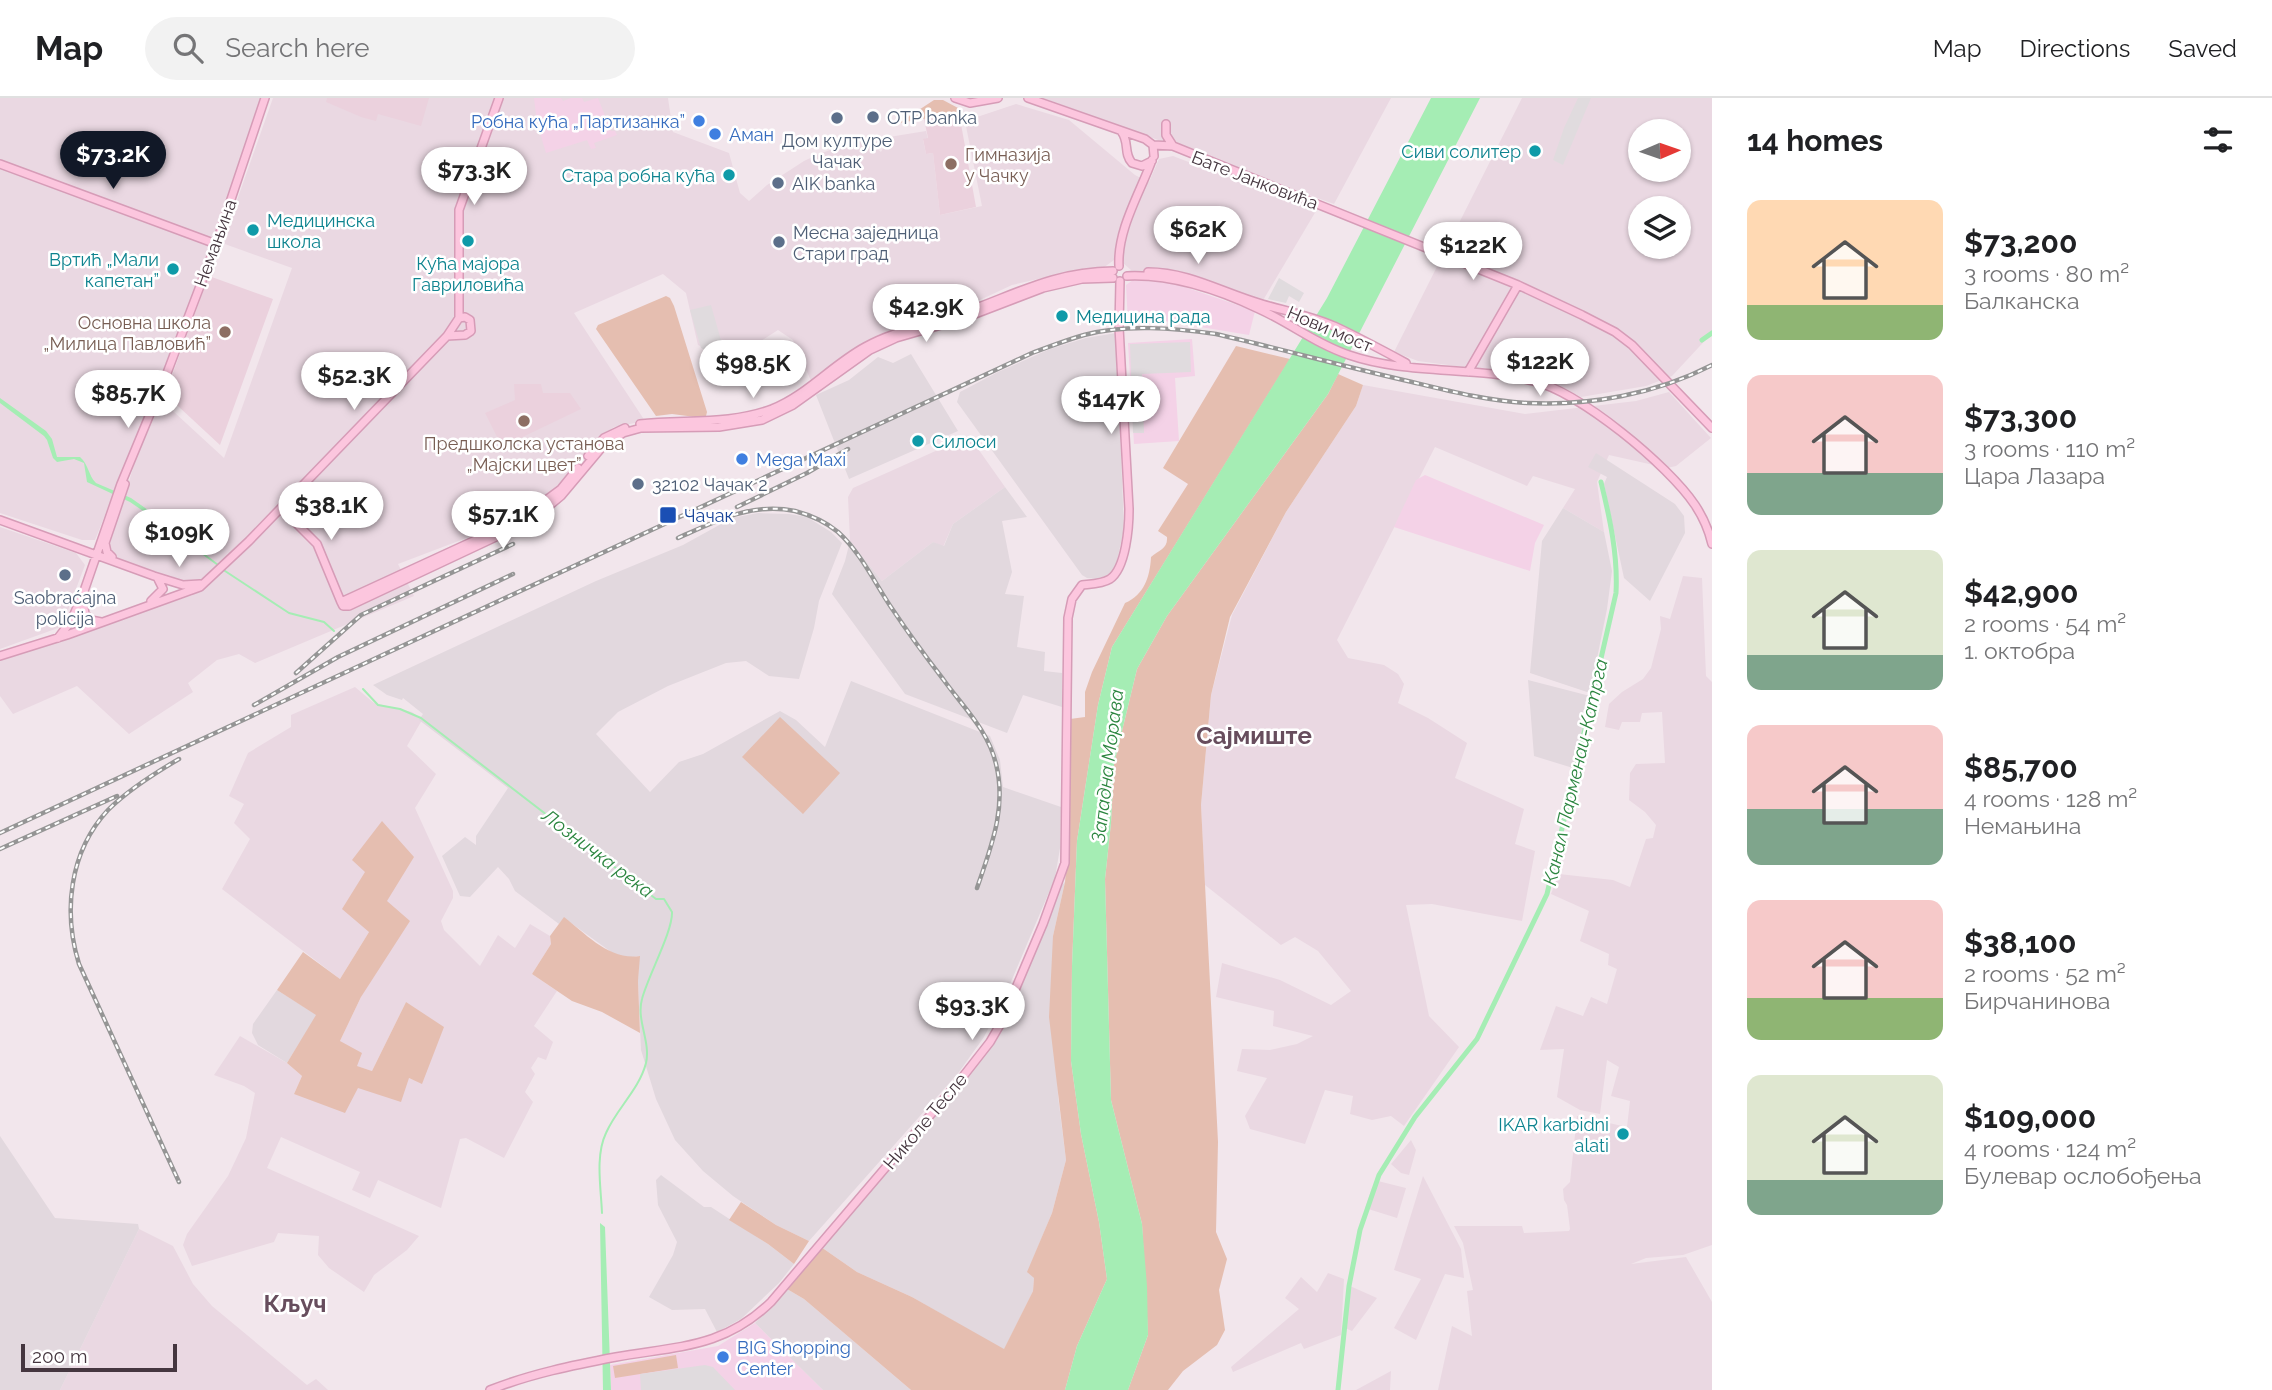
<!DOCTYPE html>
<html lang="en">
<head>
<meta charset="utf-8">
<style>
	:root { --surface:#fff; --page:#f2f2f2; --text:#202124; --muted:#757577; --line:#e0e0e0; --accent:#111827 }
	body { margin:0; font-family:Raleway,sans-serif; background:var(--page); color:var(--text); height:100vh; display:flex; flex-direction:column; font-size:26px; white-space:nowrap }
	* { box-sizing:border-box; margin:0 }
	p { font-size:23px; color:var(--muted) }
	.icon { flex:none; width:38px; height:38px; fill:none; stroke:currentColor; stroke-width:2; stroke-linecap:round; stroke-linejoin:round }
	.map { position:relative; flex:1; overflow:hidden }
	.panel { display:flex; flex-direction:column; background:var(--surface); width:560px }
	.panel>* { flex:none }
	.needle { width:46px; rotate:88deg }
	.controls { position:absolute; left:1628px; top:21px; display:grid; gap:14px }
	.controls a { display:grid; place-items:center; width:63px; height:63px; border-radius:50%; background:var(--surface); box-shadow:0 2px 5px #0004; font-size:35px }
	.scale { position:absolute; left:21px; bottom:18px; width:156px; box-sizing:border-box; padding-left:7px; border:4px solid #45363f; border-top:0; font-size:19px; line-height:24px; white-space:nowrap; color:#45363f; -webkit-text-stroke:5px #fff; paint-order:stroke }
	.price { position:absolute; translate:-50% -60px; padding:0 16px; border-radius:24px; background:#fff; color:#222; font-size:23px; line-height:46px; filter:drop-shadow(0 2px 4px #0008) }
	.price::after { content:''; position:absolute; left:50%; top:42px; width:21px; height:16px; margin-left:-10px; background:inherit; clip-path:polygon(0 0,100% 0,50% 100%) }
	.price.on { background:var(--accent); color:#fff }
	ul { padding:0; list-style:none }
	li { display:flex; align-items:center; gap:21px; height:175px; padding:0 35px }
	li span { display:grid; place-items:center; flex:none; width:196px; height:140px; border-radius:14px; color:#555 }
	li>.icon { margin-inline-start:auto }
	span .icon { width:84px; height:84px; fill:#fffc; stroke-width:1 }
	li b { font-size:30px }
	h2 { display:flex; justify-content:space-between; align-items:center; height:84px; padding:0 35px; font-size:30px }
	header { display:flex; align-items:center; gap:42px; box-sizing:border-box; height:98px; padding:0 35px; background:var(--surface); border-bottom:2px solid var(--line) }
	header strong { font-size:33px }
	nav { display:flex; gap:38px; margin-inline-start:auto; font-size:24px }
	.search { width:490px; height:63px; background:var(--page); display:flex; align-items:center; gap:18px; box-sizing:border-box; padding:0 24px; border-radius:38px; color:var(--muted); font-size:26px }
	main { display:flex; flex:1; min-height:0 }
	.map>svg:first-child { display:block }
</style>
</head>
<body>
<header>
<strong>Map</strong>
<div class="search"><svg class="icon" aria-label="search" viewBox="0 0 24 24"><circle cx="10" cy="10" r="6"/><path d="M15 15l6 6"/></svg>Search here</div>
<nav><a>Map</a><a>Directions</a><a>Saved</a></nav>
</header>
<main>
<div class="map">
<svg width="1712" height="1292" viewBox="0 0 1712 1292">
	<rect width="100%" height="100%" fill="#f2e6ec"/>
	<path fill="#ead8e2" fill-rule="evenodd" d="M0 0H262L200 180 95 442H82L0 415Z
		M273 0H668L673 34 729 55 740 95 749 103 767 87 804 63 819 56 864 40 881 54 889 39 926 33 928 41 923 42 926 56 933 55 940 117 982 108 965 23 1016 6 1069 22 1135 77 1149 84 1159 61 1173 58 1316 113 1262 204 1184 177 1127 174 1131 172 1123 165 1114 162 1103 170H1087L1012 187 954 214 907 230 812 285 793 242 778 232 750 250 720 258 698 247 686 195 663 176 574 215 645 323 614 329 602 337 553 393 534 407 474 439H469L398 466 414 498 255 565 239 556 217 562 188 585 193 594 129 636 77 588 13 616 0 598V562L193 497 188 485 116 461 109 449 137 357 162 303 224 360 292 170 222 145Z
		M1043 0H1391L1334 106Z
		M1522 0H1712V235L1672 278 1646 288 1581 299 1546 280 1418 263 1394 254ZM1640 33H1678V72H1640ZM1640 110H1678V149H1640Z
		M1363 287 1525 316 1636 303 1669 294 1711 340 1676 368 1667 370 1609 357 1597 384 1604 434 1563 410 1575 391 1533 378 1527 388 1435 349 1337 542 1348 560 1384 567 1398 576 1404 586 1398 605 1428 620 1467 645 1455 680 1524 711 1515 746 1535 753 1522 823 1432 806 1406 807 1429 918 1459 949 1404 1028 1391 1018 1372 1022 1350 1016 1353 998 1325 992 1305 1046 1250 1031 1245 1018 1267 980 1237 973 1242 951 1270 952 1297 946 1313 938 1273 928 1274 913 1216 899 1222 865 1280 882 1331 907 1351 893 1318 853 1295 839 1281 847 1205 787 1201 707 1211 597 1232 517 1286 414 1356 308Z
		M969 338 1005 389 953 426 943 449 933 444 882 483 850 443 848 399 853 390Z
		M0 429 76 455 85 467 65 520 58 530 0 551Z
		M1683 478 1702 480 1706 578 1712 584V1147L1683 1157 1646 1160 1631 1166 1686 1159 1712 1204V1292H1438L1452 1228 1472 1238 1467 1193 1473 1192 1463 1145 1454 1128H1522L1524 1135 1569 1133 1570 1131 1567 1107 1564 1102 1563 1091 1570 1084 1577 1018 1627 1029 1630 1003 1611 998 1619 969 1607 962 1600 1016 1580 1012 1557 999 1564 951 1540 952 1556 908 1583 918 1591 899 1607 906 1617 871 1608 867 1609 856 1580 843 1589 813 1551 796 1559 776 1613 782 1630 789 1646 741 1653 740 1656 727 1645 714 1629 702 1630 675 1636 666 1665 665 1662 614 1642 615 1640 624H1622L1619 632 1605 629 1609 606 1622 594 1643 581 1651 570 1661 531 1660 518 1670 521Z
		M355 589 374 605 412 614 422 622 407 648 436 676 415 710 453 793V800L441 823 444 832 480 868 498 837 515 850 530 826 550 838 551 846 532 876 557 893 534 928 553 944 546 962 538 959 531 970 535 976 525 994 533 1004 504 1060 466 1040 460 1041 441 1110 378 1082 370 1100 352 1092 360 1074 281 1039 267 1070 419 1138 407 1152 374 1177 364 1194 329 1170 318 1157 319 1138 278 1135 274 1144 192 1168 183 1147 187 1136 228 1078 246 1040 255 995 244 988 214 977 240 938 287 965 302 978 294 996 358 990 409 980 422 985 406 904 372 973 356 968 340 943 361 899 387 803 365 774 369 834 340 881 222 791 250 741 234 725 244 706 229 698 248 655 291 629V617Z
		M1411 1042 1416 1052 1409 1077 1401 1075 1391 1066Z
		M1423 1078 1461 1151 1464 1180 1445 1176 1416 1242 1394 1230 1421 1181 1394 1172Z
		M1378 1083 1406 1090 1397 1120 1365 1110 1372 1090Z
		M139 1131 173 1148 193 1186 212 1208 307 1287 316 1281 328 1292H60Z
		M1328 1175 1344 1181 1341 1237 1304 1251 1301 1245 1233 1274 1231 1269 1299 1211 1285 1200 1301 1179 1317 1194Z
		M1350 1188 1377 1200 1352 1233 1345 1230Z
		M1391 1273 1390 1292H1356Z"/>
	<path fill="#f4d2e7" d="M534 0H561L563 3 571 0H582L584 4 598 0 611 33H615L617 37 594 45 596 50 591 51 587 42 546 55 537 25Z
		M1133 182 1173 185 1255 213 1249 237 1164 223 1128 225 1126 187Z
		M1192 241 1195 278 1175 280 1179 343 1134 346 1128 245Z
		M1425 377 1544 427 1535 445 1530 473 1394 429 1416 382Z
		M755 1225 823 1292H611L610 1267 718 1248Z"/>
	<path fill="#e2d8de" d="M1116 235 1124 431 1116 467 1110 476 1097 481 1087 480 1082 477 957 304 960 294 998 274 1050 251 1086 240Z
		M911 256 958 333 849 381 816 297 849 282 878 259 893 265Z
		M1596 355 1675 406 1684 418 1685 435 1650 503 1624 480 1604 386 1607 379 1588 369Z
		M1005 389 1027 419 1002 423 1012 474 1005 496 1024 498 1017 549 1045 554 1044 573 1062 575V609L1023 597 1007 635 905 596 832 496 845 463 850 443 882 483 933 444 944 448 953 426Z
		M1563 410 1604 434 1612 473 1607 511 1590 595 1530 575 1542 443Z
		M758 415 789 416 807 419 831 434 842 445 819 503 814 530 799 581 769 578 746 563 726 565 668 588 618 614 596 636 650 694 679 664 703 656 780 613 796 622 825 649 851 583 990 638 1000 662 1003 689 1061 709 1060 750 1055 780 1005 898 984 939 959 974 809 1143 776 1127 733 1098 703 1073 675 1042 656 1001 641 952 638 883 639 858 627 860 614 856 564 820 559 826 515 793 509 781 498 769 470 799 460 798 442 758 465 739 476 747V738L508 690 419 622 423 616 403 600 402 602 387 597 373 587 596 483 683 447 732 420Z
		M1528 582 1590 598 1573 670 1534 658Z
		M1065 784 1053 838 1058 998 1066 1062 1052 1115 1028 1173 1034 1180 1033 1193 1004 1252 1002 1251 912 1199 857 1174 821 1149 960 988 995 943 1016 901 1047 826 1059 790Z
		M277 892 317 917 287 965 258 947 252 935 253 926Z
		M0 1038 55 1120 138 1126 139 1131 60 1292H0Z
		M661 1077 704 1109H711L768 1146 794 1166 779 1185 741 1221 717 1234 705 1211 672 1212 649 1199 673 1157 677 1144 658 1107 656 1082Z
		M787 1191 804 1201 911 1292H823L755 1225Z"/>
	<path fill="#ebd1dd" d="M327 0H429L421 28 378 16 376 23 361 19 326 4Z
		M959 15 976 109 940 117 933 55 926 56 923 41 928 40 924 21Z
		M209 178 273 201 220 347 165 296Z
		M514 286H541L543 295H570L581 311 502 349 485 315 515 302Z"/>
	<path fill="#e5beb0" d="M934 2H943L958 10 960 15 899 25Z
		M666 198 670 200 674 208 707 314 706 318 703 320 672 316 656 318 596 231 598 227Z
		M1236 248 1290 261 1112 549 1098 607 1077 743 1072 868 1071 963 1081 1036 1099 1124 1107 1181 1077 1248 1065 1292H911L804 1201 787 1191 821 1149 857 1174 912 1199 1004 1251 1033 1193 1034 1180 1027 1174 1052 1115 1066 1062 1049 919 1053 838 1065 784 1070 723V621L1085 619V594L1092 574 1125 505C1144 497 1150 479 1151 459 1159 452 1168 451 1167 439L1158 433 1188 386 1163 370Z
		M1338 276 1363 287 1356 308 1286 414 1230 519 1211 597 1201 707 1218 1044 1216 1134 1227 1161 1219 1192 1225 1232 1217 1247 1183 1273 1168 1292H1128L1148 1237 1142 1126 1111 1002 1105 781 1111 725 1114 666 1137 571 1167 518 1328 296Z
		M780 619 840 675 803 716 742 659Z
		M382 723 414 759 387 803 410 823 361 899 340 943 362 955 357 968 372 973 406 904 444 929 422 986 409 980 401 1004 358 990 345 1015 294 996 302 978 287 965 316 917 277 892 303 854 340 881 369 834 342 811 365 774 352 762Z
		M564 819C586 836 610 863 640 858L638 883 640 935 602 914 572 903 532 876 551 846 550 838Z
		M741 1104 776 1127 809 1143 794 1166 768 1146 729 1122Z
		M676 1257 678 1270 615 1280 613 1268Z"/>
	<path fill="#e0dbde" d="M1578 0H1591L1563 67 1553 62 1564 30Z
		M1279 180 1304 195 1299 204 1289 198 1286 205 1268 201Z
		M711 207 724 253 714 257 701 250 690 212Z
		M1190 244 1191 274 1142 276 1144 335H1133L1130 246Z
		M705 1267 713 1269 735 1292H641L640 1276Z"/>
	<path fill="#a5edb4" d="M1431 0H1480L1328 296 1167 518 1137 571 1114 666 1111 725 1105 781 1111 1002 1142 1126 1147 1188 1148 1237 1128 1292H1065L1077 1248 1107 1181 1099 1124 1081 1036 1071 963 1072 868 1077 743 1098 607 1112 549 1327 200Z
		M0 300 46 333 52 341 57 359H80C89 367 88 377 96 385L131 400 148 412 146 415 130 404 87 384 84 365 74 361 57 364 53 360 47 342 44 338 0 305Z
		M600 1125 605 1129 611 1292H603Z"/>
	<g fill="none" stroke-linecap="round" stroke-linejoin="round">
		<path stroke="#a5edb4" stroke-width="2" d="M147 414 218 467
			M222 471 289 515 324 524 334 533
			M363 591 378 607 400 611 421 620 656 801H664L672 814C673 833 648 878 642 901 636 922 651 944 646 965 639 992 617 1010 606 1035 595 1058 601 1090 602 1115"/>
		<path stroke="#a5edb4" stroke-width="5" d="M1702 242 1712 235
			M1338 1292 1349 1188 1360 1132 1379 1077 1415 1019 1477 941 1547 796 1616 495C1618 457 1610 421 1601 384"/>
		<defs>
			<path id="secondary" d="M955 0 970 5 998 0
				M1028 0 1145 41 1153 47 1154 58
				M1166 26V37L1173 48
				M1121 33C1130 44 1123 55 1132 65L1142 68 1152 63
				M1153 47 1173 48 1518 187 1582 217 1615 234 1632 247 1712 330
				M0 66 216 146
				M1119 168C1117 132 1140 95 1152 62
				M1148 174C1189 174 1223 195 1262 206 1286 213 1310 218 1334 228 1358 239 1382 252 1406 265
				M1127 178C1171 176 1219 192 1259 211 1290 225 1316 246 1349 257 1407 277 1474 268 1533 283 1580 294 1668 367 1695 407 1703 419 1709 433 1712 446
				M459 220V112L499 0
				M447 238 465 237 471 233 470 222 465 219 459 220
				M1468 274 1518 187
				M640 326C684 321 729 327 772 311 807 297 832 267 865 249 895 232 928 228 960 216 1015 197 1051 174 1113 173
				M588 358 604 340 625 330
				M281 410 317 446 341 504
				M0 422 154 478 183 487 200 486
				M112 459 107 454 105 445 125 386
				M83 502 85 516 91 522 101 524
				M151 503 163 491 158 481
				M341 504 343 508H349L532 422 561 398 603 348 623 335 641 330 719 329 762 322 793 307 870 252 896 240 962 221 1043 190 1082 181 1113 180
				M341 504 519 422 561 391 578 370
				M58 540 71 523 83 496 121 386 167 275 216 146 265 0
				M0 558 67 537 200 489 249 443 447 238 459 220
				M490 1292C530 1276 574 1267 616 1259 678 1248 724 1250 771 1204L961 981 990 944 1001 925 1043 826 1065 765 1068 520 1072 501 1082 487C1091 486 1102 486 1110 481 1126 470 1129 429 1129 411L1119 229 1120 183"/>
		</defs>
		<use href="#secondary" stroke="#d69cb7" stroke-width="10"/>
		<use href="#secondary" stroke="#fcc6de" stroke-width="7"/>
		<defs>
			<path id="rail" d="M737 409 807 375 848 351
				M678 440C716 423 752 404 795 413 810 417 826 424 838 434 862 456 875 486 893 512 909 536 926 559 943 581 963 609 988 632 996 666 1007 710 991 749 977 790
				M296 575 361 517 513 446
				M254 607 338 559 513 476
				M179 661C155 675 128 692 108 712 69 754 63 814 79 866L179 1084
				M0 735 1032 255C1049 249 1066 242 1084 237 1126 226 1174 230 1216 236 1281 251 1346 269 1412 284 1449 293 1488 303 1527 305 1590 308 1656 296 1712 267
				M0 751 117 698"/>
		</defs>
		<use href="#rail" stroke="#959595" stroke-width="4.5"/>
		<use href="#rail" stroke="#fff" stroke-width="2" stroke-dasharray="5" stroke-linecap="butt"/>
	</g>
	<g fill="#5c6f8a" stroke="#fff" stroke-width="2.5">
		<circle cx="873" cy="19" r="7"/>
		<circle cx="837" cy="20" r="7"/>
		<circle cx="778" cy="85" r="7"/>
		<circle cx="779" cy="144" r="7"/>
		<circle cx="638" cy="386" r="7"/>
		<circle cx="65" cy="477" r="7"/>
	</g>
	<g fill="#3f7fe0" stroke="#fff" stroke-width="2.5">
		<circle cx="699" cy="23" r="7"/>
		<circle cx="715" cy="36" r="7"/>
		<circle cx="742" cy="361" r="7"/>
		<circle cx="723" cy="1259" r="7"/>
	</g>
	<g fill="#0f9aa8" stroke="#fff" stroke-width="2.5">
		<circle cx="1535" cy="53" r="7"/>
		<circle cx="729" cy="77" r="7"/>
		<circle cx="253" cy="132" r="7"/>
		<circle cx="468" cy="143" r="7"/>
		<circle cx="173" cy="171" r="7"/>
		<circle cx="1062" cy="218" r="7"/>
		<circle cx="918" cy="343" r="7"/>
		<circle cx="1623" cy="1036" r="7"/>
	</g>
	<g fill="#8d6e63" stroke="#fff" stroke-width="2.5">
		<circle cx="951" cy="66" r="7"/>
		<circle cx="225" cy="234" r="7"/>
		<circle cx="524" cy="323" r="7"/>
	</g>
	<rect fill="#1a4fb4" stroke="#fff" stroke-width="2.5" x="659" y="408" width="18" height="18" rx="3.5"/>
	<g text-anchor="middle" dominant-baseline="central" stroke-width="5" stroke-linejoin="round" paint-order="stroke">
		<g font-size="18" fill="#4e5e75" stroke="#fff" text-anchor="start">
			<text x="887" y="19">OTP banka</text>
			<text x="837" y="42" text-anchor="middle">Дом културе<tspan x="837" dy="21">Чачак</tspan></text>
			<text x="792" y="85">AIK banka</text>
			<text x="793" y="134">Месна заједница<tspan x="793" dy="21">Стари град</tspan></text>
			<text x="652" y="386">32102 Чачак 2</text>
			<text x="65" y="499" text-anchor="middle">Saobraćajna<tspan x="65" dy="21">policija</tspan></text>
		</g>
		<g font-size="18" fill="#366cbe" stroke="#fff" text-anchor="start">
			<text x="685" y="23" text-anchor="end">Робна кућа „Партизанка”</text>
			<text x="729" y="36">Аман</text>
			<text x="756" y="361">Mega Maxi</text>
			<text x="737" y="1249">BIG Shopping<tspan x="737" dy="21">Center</tspan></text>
		</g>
		<g font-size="18" fill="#0d838f" stroke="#fff" text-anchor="end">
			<text x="1521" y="53">Сиви солитер</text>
			<text x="715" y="77">Стара робна кућа</text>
			<text x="267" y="122" text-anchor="start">Медицинска<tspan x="267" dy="21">школа</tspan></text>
			<text x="159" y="161">Вртић „Мали<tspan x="159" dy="21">капетан”</tspan></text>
			<text x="468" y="165" text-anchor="middle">Кућа мајора<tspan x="468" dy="21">Гавриловића</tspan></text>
			<text x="1076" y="218" text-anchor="start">Медицина рада</text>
			<text x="932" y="343" text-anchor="start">Силоси</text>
			<text x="1609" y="1026">IKAR karbidni<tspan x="1609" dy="21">alati</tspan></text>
		</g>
		<g font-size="18" fill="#785e54" stroke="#fff" text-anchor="start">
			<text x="965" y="56">Гимназија<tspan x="965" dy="21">у Чачку</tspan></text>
			<text x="211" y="224" text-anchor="end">Основна школа<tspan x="211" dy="21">„Милица Павловић”</tspan></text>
			<text x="524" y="345" text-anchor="middle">Предшколска установа<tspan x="524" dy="21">„Мајски цвет”</tspan></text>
		</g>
		<g font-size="18" fill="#45363f" stroke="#fff">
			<text transform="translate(1255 82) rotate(21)">Бате Јанковића</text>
			<text transform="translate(215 145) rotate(-70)">Немањина</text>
			<text transform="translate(1330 231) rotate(23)">Нови мост</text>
			<text transform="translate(925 1023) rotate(-50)">Николе Тесле</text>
		</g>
		<g font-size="18" fill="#164399" stroke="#fff" text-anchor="start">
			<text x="684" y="417">Чачак</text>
		</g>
		<g font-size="19" font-style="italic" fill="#2b853f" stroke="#fff">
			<text transform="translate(1107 668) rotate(-83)">Западна Морава</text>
			<text transform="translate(1575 674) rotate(-77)">Канал Парменац-Катрга</text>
			<text transform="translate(598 755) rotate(37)">Лозничка река</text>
		</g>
		<g font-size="24" font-weight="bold" fill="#674d5d" stroke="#fff">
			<text x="1254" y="637">Сајмиште</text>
			<text x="295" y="1205">Кључ</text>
		</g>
	</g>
</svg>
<div class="controls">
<a><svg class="needle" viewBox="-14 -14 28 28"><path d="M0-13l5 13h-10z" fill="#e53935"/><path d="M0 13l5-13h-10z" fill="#757577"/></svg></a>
<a><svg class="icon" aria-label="layers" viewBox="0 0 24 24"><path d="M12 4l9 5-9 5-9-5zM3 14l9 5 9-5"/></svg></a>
</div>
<div class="scale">200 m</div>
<b class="price on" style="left:113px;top:93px">$73.2K</b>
<b class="price" style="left:474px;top:109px">$73.3K</b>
<b class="price" style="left:1198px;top:168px">$62K</b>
<b class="price" style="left:1473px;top:184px">$122K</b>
<b class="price" style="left:926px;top:246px">$42.9K</b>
<b class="price" style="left:1540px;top:300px">$122K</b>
<b class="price" style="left:753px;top:302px">$98.5K</b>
<b class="price" style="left:354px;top:314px">$52.3K</b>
<b class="price" style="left:128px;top:332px">$85.7K</b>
<b class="price" style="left:1111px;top:338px">$147K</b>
<b class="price" style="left:331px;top:444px">$38.1K</b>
<b class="price" style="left:503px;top:453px">$57.1K</b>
<b class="price" style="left:179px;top:471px">$109K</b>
<b class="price" style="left:972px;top:944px">$93.3K</b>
</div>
<section class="panel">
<h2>14 homes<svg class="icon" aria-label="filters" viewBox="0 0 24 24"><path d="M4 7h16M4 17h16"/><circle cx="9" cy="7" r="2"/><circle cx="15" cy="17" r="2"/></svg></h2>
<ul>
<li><span style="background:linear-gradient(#ffd9b3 75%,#8fb573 0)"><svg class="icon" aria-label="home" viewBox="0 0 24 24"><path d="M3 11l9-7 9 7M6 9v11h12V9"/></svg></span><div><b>$73,200</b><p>3 rooms · 80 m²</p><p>Балканска</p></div></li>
<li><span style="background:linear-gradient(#f6c9c9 70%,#7fa58c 0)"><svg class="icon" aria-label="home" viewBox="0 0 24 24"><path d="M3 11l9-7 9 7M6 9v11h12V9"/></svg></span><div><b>$73,300</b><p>3 rooms · 110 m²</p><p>Цара Лазара</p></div></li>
<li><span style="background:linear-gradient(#dfe7d0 75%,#7fa58c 0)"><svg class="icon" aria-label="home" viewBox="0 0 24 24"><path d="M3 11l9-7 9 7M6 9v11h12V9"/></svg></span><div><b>$42,900</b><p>2 rooms · 54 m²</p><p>1. октобра</p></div></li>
<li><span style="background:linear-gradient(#f6c9c9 60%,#7fa58c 0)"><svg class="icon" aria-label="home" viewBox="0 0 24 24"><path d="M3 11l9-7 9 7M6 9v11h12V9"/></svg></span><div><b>$85,700</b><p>4 rooms · 128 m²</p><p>Немањина</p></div></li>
<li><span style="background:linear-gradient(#f6c9c9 70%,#8fb573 0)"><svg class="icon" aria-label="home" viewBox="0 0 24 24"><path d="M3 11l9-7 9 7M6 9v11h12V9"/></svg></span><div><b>$38,100</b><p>2 rooms · 52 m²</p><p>Бирчанинова</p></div></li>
<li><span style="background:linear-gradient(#dfe7d0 75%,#7fa58c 0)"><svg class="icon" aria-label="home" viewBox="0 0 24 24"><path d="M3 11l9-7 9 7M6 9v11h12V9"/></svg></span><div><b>$109,000</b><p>4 rooms · 124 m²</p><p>Булевар ослобођења</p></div></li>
</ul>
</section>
</main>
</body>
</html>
